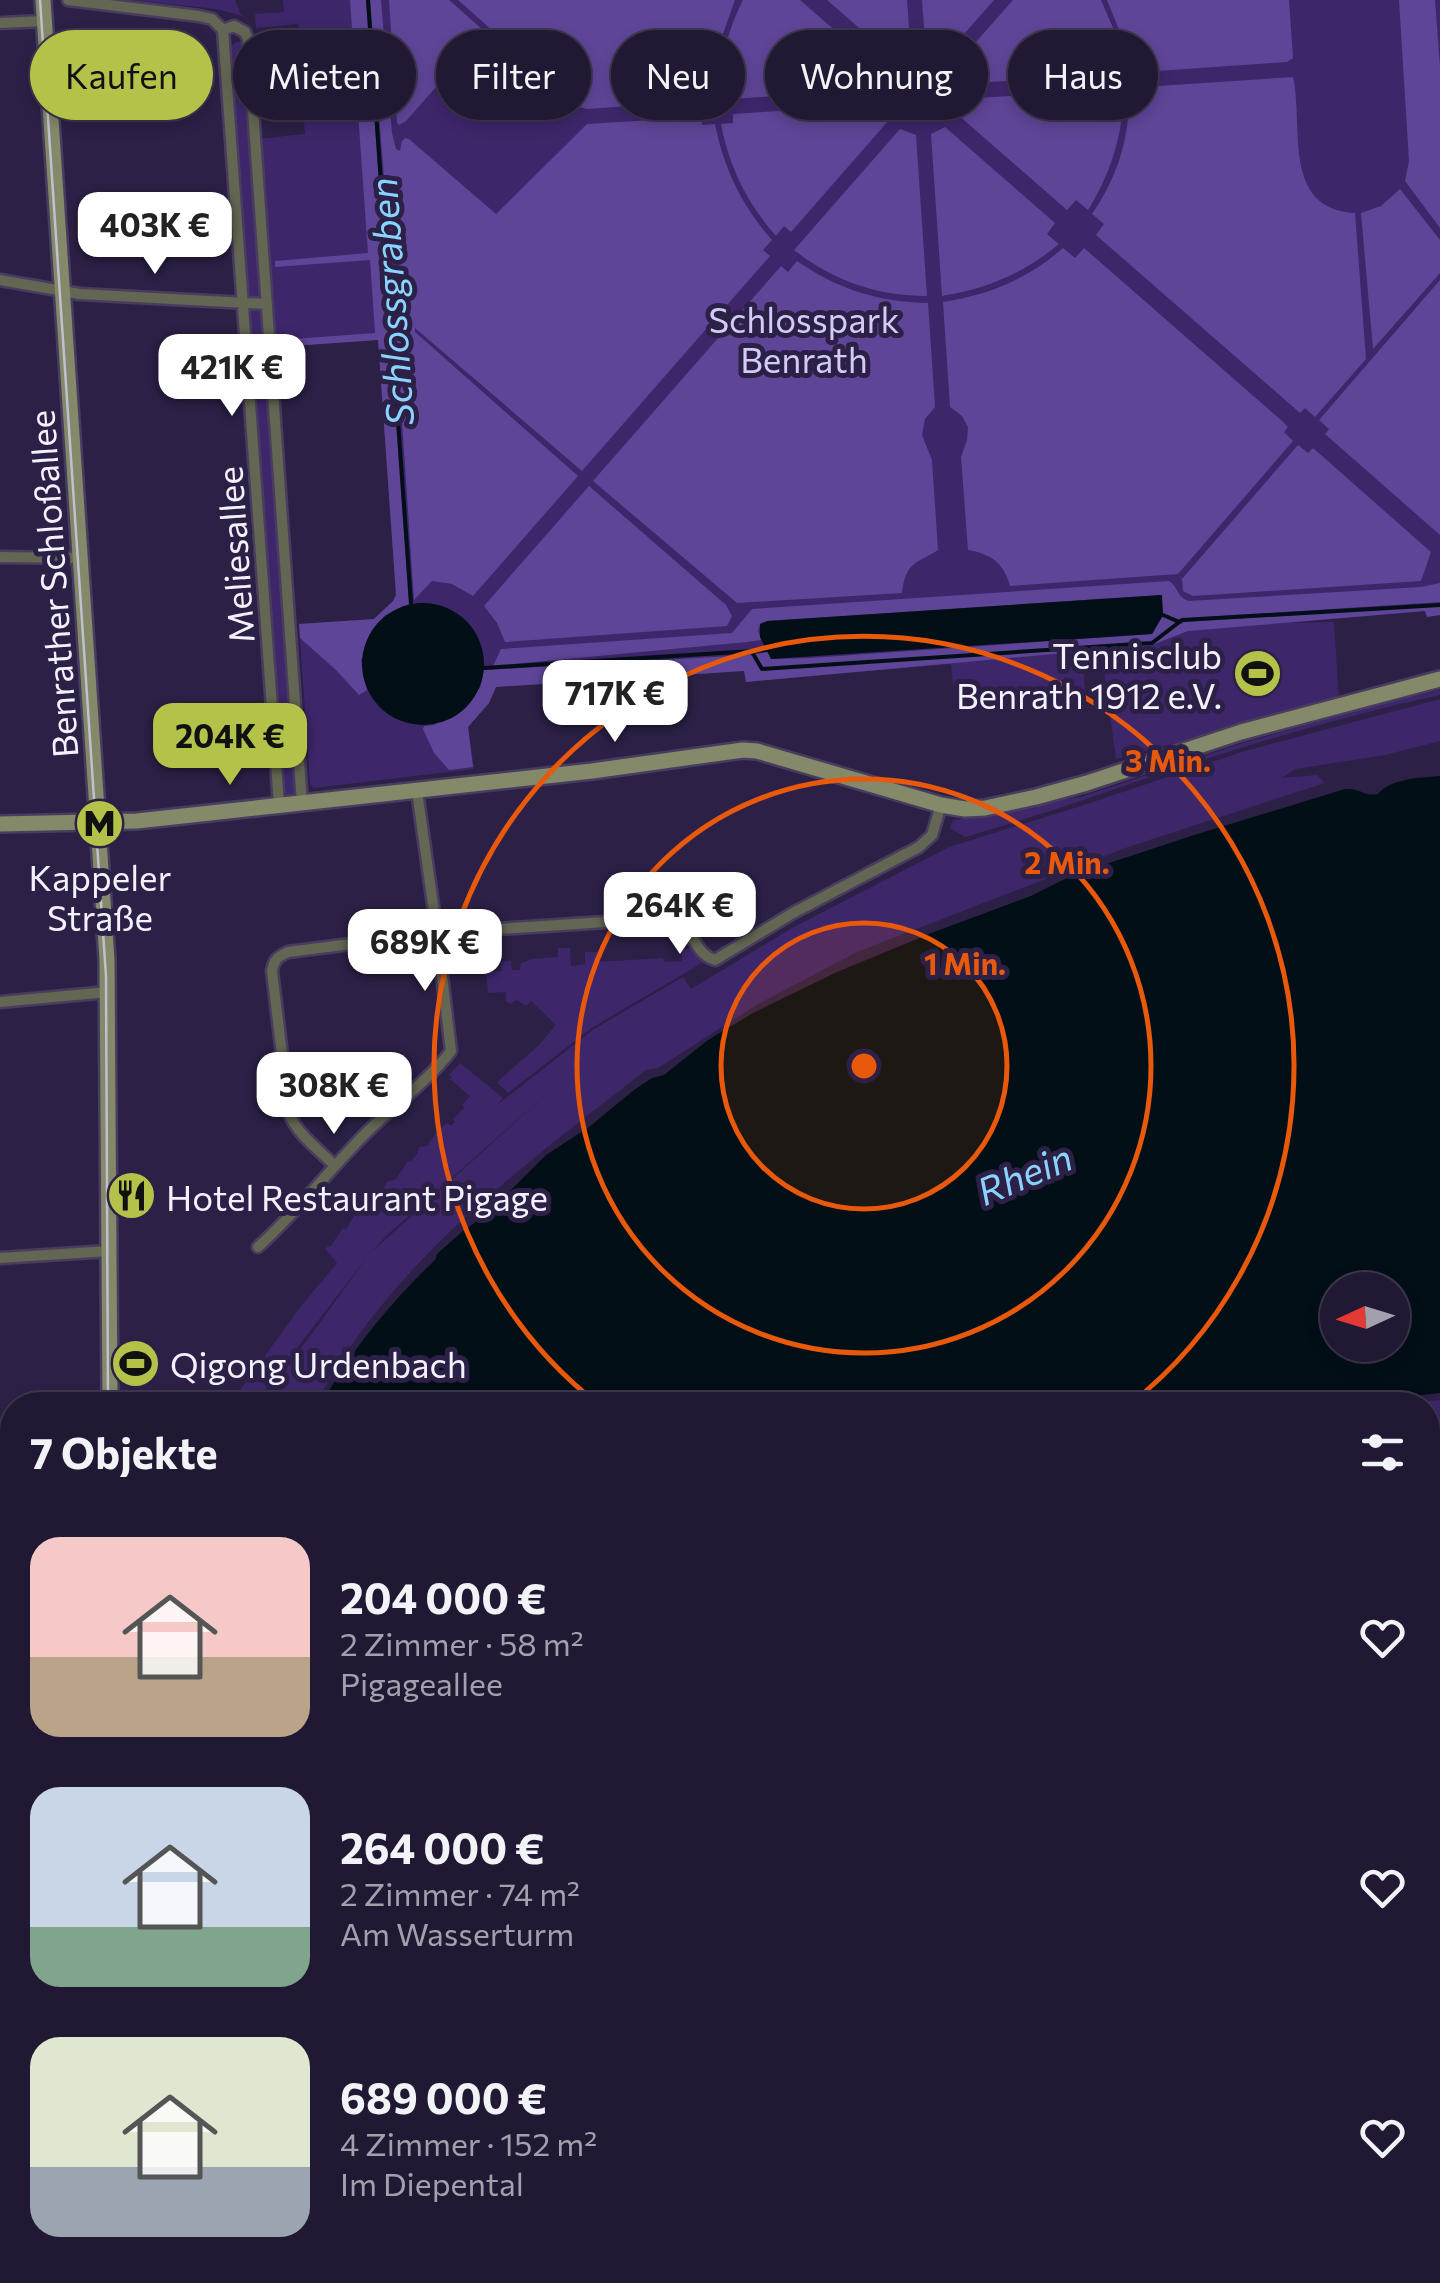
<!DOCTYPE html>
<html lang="de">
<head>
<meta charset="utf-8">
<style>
	:root { --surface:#211834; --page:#2d2540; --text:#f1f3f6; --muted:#a2a0ac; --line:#3e374f; --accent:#b4c24a }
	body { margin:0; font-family:Commissioner,sans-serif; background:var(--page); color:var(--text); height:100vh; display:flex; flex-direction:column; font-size:38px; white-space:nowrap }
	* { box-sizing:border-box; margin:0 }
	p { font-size:32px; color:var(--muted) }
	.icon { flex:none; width:55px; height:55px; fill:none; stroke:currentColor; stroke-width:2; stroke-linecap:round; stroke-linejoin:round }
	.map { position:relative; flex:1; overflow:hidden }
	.details { position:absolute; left:0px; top:1392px; width:1440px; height:892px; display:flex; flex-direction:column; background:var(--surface); border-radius:40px 40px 0 0; box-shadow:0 5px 15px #0003,0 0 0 2px var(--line) }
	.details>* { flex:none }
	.banner { position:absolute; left:30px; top:30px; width:1380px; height:90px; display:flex; gap:20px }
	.needle { width:65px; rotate:266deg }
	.buttons { position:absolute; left:1320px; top:1272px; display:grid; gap:20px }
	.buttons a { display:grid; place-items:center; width:90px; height:90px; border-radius:50%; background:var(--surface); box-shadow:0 5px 15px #0003,0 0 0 2px var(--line); font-size:50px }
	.price { position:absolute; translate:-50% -85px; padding:0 22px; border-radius:20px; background:#fff; color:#222; font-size:32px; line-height:65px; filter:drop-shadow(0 2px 5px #0008) }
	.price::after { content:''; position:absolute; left:50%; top:60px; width:30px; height:22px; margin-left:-15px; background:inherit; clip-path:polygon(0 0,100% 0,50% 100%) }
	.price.selected { background:var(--accent); color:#111 }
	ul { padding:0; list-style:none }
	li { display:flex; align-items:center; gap:30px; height:250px; padding:0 30px }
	li span { display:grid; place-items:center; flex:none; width:280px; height:200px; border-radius:30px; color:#555 }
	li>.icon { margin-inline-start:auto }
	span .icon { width:120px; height:120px; fill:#fffc; stroke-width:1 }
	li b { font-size:42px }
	h2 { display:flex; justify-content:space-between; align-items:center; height:120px; padding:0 30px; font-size:42px }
	.chip { padding:0 35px; border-radius:45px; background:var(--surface); box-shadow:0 5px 15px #0003,0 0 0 2px var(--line); font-size:35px; line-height:90px }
	.chip.selected { background:var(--accent); color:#111 }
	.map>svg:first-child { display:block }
</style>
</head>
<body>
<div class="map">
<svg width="1440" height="2283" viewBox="0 0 1440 2283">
	<rect width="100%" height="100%" fill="#2c2046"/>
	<path fill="#352754" d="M0 1639 12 1641V1750L0 1766Z"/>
	<path fill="#3e266b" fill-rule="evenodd" d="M132 0H235L241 15 249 18 217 9Z
		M283 0H1440V615L1427 617 1425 611 1289 623 1334 622 1339 699 1116 759 1102 655 1083 658 1085 693 955 702 951 664 746 682 744 671 496 687 489 703 468 727 474 769 314 788 310 784 299 624 374 619 393 601 396 595 378 340 273 347 258 139 305 134 301 86 275 88 274 83 302 80 298 24 256 28 255 14 284 12Z
		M237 42H241L245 47 298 795 295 798H285L282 795 228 50 230 46Z
		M1440 690V695C1348 715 1257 742 1168 771 1100 794 1033 818 965 837L950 828 953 820 980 817 1048 802 1081 797 1243 743 1380 704Z
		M1440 699V741L1385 755 1295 769 1282 778 1317 775 1325 783 1128 847 857 952 758 1004 658 1068 646 1070C522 1167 390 1262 315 1405H257L311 1335 368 1256 257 1400 248 1402 238 1393 301 1306 337 1263 325 1249 328 1246 330 1247 343 1228 346 1230 355 1214H363L371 1205 369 1202 376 1195 378 1196 388 1181 395 1180 408 1161 410 1162 418 1153 417 1151 420 1147 427 1146 440 1127 442 1128 447 1123 451 1126 455 1122 453 1119 464 1108 462 1105 470 1096 450 1079 452 1077 449 1075 460 1063 503 1098 497 1105 594 1029 683 977 691 989 794 927 949 847 1081 806 1245 751ZM551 1090 375 1249H374L387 1235Z
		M692 947 702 963 593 1027 508 1093 497 1082 538 1046 556 1025 531 1001 526 1006 517 1000 510 1004 506 1001V992L488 993 486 966 491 965 492 972 501 971V962L511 961 512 970H520L521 963 532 959 558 957V948H570L571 966 585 964V952H597V962L663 958 664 962 682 961V949Z
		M1440 1400V2283H459L462 2272H1428V1405H1383Z"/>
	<path fill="#5f4597" d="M350 0H366L409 604 384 616 361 660 367 690 359 695 336 670 300 638 299 624 374 619 393 601 396 595 378 340 279 347V340L375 333 370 260 275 267V261L368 253Z
		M370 0H381L392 133 396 149 400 151 402 141 405 138 409 139 496 214 587 124 701 117 702 125 715 124C724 169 742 206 772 240L763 250 770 256 582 471 415 328V332L578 476 473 596 452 584 432 581 414 600 394 302 413 300 412 290 393 291Z
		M389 0H449L483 30 482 35 406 121 399 125 397 123Z
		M458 0H735L719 45 713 91 699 93 700 101 587 109 579 107Z
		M743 0H800L885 74 880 89 732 99 731 91 719 92C721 59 728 29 743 0Z
		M827 0H907L911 54 897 61Z
		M922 0H994L942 59 926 54Z
		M1013 0H1101L1114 30 1122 64 1109 65 1110 74 961 84 953 68Z
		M1107 0H1289L1293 58 1287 62 1142 72 1141 63 1128 64 1120 32Z
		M1399 0H1435L1440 67V228L1405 181 1409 161Z
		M1293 77C1304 126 1281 209 1355 213L1366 359 1315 417 1305 408 1300 413 1096 235 1104 224 1092 214C1117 178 1129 140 1129 97L1143 96V87Z
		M1110 90 1111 98H1124C1121 139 1110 175 1088 210L1076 200 1067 210 957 114 961 99Z
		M881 104 889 120 791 232 784 226 776 236C747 203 729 167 721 124L733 123V114Z
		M945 127 1055 223 1047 234 1059 244C1024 273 987 289 942 296L931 134Z
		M900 129 916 135 927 296C877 296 834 281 794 250Z
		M1400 189 1440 240V273L1373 349 1361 213 1381 206Z
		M1063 248 1075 258 1084 248 1281 420 1288 427 1284 432 1293 441 1178 574 1010 586C1004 563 991 554 968 550L961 457 967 440 968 427 962 416 950 407 943 302C989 295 1028 279 1063 248Z
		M797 261C837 289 879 302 928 303L935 407 925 419 922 435 932 460 938 550C916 564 906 561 902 593L737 603 593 481 781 266 788 272Z
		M1440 280V535L1325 434 1329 429 1319 420Z
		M1298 445 1308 453 1313 448 1431 552 1421 581 1193 596 1183 591 1182 579Z
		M589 486 726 605 732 616 727 626 505 642 497 623 484 606Z
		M1169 581C1178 586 1177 598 1189 601L1421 587 1440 583V602L1177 619 1163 615 1161 595 767 621 760 624 758 631 761 640 747 642 493 666 501 649 732 633 752 609Z
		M1440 606V615L1427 617 1425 611 1188 631 1152 645 746 682 744 671 496 687 489 703 468 727 473 767 449 770 434 753 423 729 424 726 434 725 480 688 484 670 750 655 768 652 772 659 810 658 1152 634 1163 616 1181 624 1184 622Z
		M12 1861V2013L0 2024V1888Z"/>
	<path fill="#030f17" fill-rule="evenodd" d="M1162 595 1163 615 1152 634 771 659 760 637V624L767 621Z
		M362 664a61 61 0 1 1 122 0a61 61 0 1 1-122 0Z
		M1440 776V1393L1342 1405H1165C1152 1394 1139 1400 1124 1405H321C351 1350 390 1303 435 1260L437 1254 463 1231 503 1203 508 1193 546 1155 589 1127 634 1090 652 1078 664 1075 708 1040 753 1013 837 972 934 932 1031 896 1073 875 1191 836 1345 789C1362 788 1363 797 1378 794 1391 778 1420 778 1440 776ZM1338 1290H1392V1345H1338Z
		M12 2027V2272L433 2273 430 2283H0V2036Z"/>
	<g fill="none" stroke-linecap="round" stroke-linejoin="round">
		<path stroke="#030f17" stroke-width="4" d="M368 0 411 603
			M1163 615 1177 621
			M752 652 762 669 1152 643 1182 620 1440 605
			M484 668 767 650"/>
		<defs>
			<path id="street" d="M68 0 199 16 212 19 223 30 279 805
				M0 23 44 21
				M223 30 234 26 245 32 248 39 302 803
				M0 280 80 294 267 304
				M0 557 80 558
				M0 1002 108 992
				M334 1165C318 1149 297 1134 289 1113L272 971C274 960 277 957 288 952L437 933 667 918C693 920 692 954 715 960L793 913 919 847 932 835 941 805
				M258 1247C297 1212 329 1170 366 1133 393 1106 427 1082 451 1051L437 933 417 791
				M0 1258 109 1251
				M110 1398 198 1405
				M0 1627 12 1629
				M897 2272 902 2283"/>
			<path id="secondary" d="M43 0 107 960 110 1405
				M0 824 137 821 592 771 743 750 757 751 941 805 965 809 985 808 1036 797 1087 783 1241 732 1440 679
				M0 1781 12 1765"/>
		</defs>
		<use href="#street" stroke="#483d5f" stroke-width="15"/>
		<use href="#secondary" stroke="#483d5f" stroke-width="20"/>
		<use href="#street" stroke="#636652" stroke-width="10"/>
		<use href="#secondary" stroke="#838969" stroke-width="15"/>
		<path stroke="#c3bfcf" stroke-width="2.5" d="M40 0 106 976 108 1405
			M0 1810 12 1794"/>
	</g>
	<circle cx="864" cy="1066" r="143" fill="#e8590c" fill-opacity=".12"/>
	<g fill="none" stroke="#e8590c" stroke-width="5">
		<circle cx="864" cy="1066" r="143"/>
		<circle cx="864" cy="1066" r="287"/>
		<path d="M599 1405A430 430 0 1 1 1129 1405"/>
	</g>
	<defs>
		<symbol id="stadium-disc" viewBox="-11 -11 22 22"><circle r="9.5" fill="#b4c24a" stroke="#2c2046"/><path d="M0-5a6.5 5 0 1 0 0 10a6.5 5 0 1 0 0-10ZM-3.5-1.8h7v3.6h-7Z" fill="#111"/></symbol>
		<symbol id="metro-disc" viewBox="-11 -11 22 22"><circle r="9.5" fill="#b4c24a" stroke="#2c2046"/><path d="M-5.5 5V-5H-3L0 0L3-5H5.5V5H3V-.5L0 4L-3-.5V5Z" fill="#111"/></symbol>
		<symbol id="restaurant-disc" viewBox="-11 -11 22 22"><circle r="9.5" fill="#b4c24a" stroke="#2c2046"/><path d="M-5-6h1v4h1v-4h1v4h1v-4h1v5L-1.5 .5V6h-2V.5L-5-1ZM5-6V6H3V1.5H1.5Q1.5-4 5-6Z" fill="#111"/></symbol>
	</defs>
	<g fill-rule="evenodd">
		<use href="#stadium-disc" x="1230" y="646" width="55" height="55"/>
		<use href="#metro-disc" x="72" y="796" width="55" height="55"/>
		<use href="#restaurant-disc" x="104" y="1168" width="55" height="55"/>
		<use href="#stadium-disc" x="108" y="1336" width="55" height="55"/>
	</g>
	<g text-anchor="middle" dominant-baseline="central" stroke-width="10" stroke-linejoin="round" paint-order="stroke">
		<g font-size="35" fill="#d4caf7" stroke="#2c2046">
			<text x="804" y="318">Schlosspark<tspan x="804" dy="40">Benrath</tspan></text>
		</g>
		<g font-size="35" fill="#f3f1fb" stroke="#2c2046">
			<text transform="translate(234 555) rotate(-94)">Meliesallee</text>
			<text transform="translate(52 584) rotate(-94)">Benrather Schloßallee</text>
		</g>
		<g font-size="35" fill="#f3f1fb" stroke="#2c2046" text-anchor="start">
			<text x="1222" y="654" text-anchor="end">Tennisclub<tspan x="1222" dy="40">Benrath 1912 e.V.</tspan></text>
			<text x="100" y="876" text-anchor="middle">Kappeler<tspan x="100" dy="40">Straße</tspan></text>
			<text x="166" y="1196">Hotel Restaurant Pigage</text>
			<text x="170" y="1363">Qigong Urdenbach</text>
		</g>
		<g font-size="38" font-style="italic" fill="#8ad3fe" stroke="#2c2046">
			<text transform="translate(390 302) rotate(-94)">Schlossgraben</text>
			<text transform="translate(1024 1173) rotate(-23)">Rhein</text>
		</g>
	</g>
	<circle cx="864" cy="1066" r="15" fill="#e8590c" stroke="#2c2046" stroke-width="5"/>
	<g font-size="30" text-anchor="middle" font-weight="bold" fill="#e8590c" stroke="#2c2046" stroke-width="10" stroke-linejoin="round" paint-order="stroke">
		<text x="1168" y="772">3 Min.</text>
		<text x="1067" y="874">2 Min.</text>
		<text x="965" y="975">1 Min.</text>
	</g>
</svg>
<div class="buttons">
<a><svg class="needle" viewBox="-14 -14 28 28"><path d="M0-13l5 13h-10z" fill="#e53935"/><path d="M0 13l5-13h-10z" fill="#a2a0ac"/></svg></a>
</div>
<b class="price" style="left:155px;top:277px">403K €</b>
<b class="price" style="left:232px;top:419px">421K €</b>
<b class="price" style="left:615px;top:745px">717K €</b>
<b class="price selected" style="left:230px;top:788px">204K €</b>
<b class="price" style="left:680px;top:957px">264K €</b>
<b class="price" style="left:425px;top:994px">689K €</b>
<b class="price" style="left:334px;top:1137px">308K €</b>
<div class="banner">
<a class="chip selected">Kaufen</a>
<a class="chip">Mieten</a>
<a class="chip">Filter</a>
<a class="chip">Neu</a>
<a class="chip">Wohnung</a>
<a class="chip">Haus</a>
</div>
<section class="details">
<h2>7 Objekte<svg class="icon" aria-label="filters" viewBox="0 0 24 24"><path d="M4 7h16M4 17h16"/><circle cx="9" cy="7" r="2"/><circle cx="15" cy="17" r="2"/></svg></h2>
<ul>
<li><span style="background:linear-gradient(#f6c9c9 60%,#b9a48a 0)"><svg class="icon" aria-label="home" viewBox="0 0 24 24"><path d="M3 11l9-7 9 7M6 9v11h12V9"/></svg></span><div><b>204 000 €</b><p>2 Zimmer · 58 m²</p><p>Pigageallee</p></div><svg class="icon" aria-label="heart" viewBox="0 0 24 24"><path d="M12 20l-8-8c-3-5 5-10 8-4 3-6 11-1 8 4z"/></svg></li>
<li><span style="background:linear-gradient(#c9d6e8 70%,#7fa58c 0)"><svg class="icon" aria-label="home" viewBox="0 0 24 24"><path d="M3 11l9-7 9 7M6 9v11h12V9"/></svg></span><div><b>264 000 €</b><p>2 Zimmer · 74 m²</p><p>Am Wasserturm</p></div><svg class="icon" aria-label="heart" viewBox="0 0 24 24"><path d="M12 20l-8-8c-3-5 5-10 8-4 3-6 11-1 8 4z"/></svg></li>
<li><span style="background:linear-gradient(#dfe7d0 65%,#9aa5b1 0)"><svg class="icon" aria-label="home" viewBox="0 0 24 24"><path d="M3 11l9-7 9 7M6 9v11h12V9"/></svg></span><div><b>689 000 €</b><p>4 Zimmer · 152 m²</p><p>Im Diepental</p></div><svg class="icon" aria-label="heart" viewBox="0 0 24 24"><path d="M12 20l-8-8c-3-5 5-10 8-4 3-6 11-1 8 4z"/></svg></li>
</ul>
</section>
</div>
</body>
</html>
